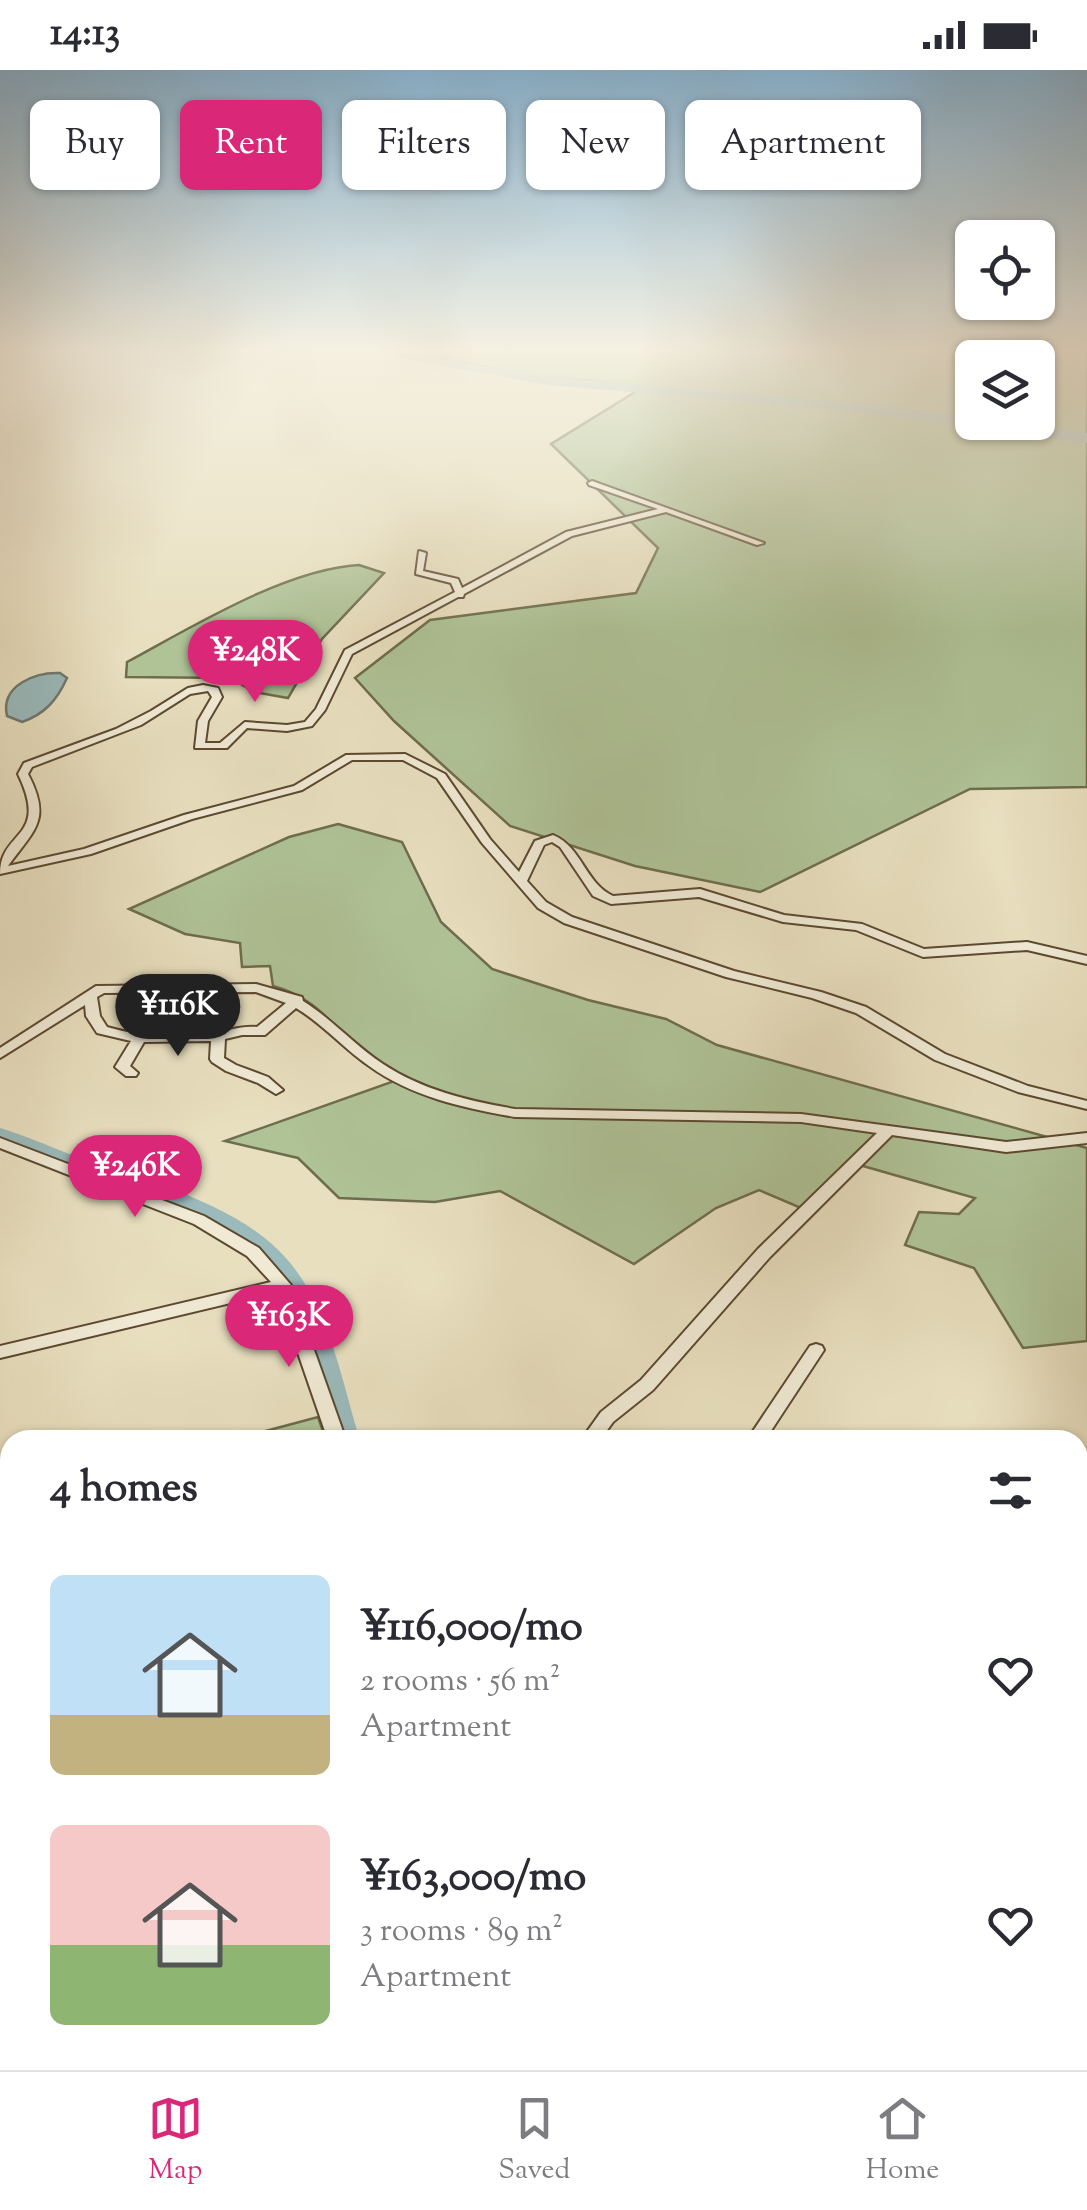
<!DOCTYPE html>
<html lang="en">
<head>
<meta charset="utf-8">
<style>
	:root { --surface:#fff; --page:#f2f2f3; --text:#2b2b33; --muted:#7c7c81; --line:#e1e1e2; --accent:#db2777 }
	body { margin:0; font-family:"Sorts Mill Goudy",serif; background:var(--page); color:var(--text); height:100vh; display:flex; flex-direction:column; font-size:38px; white-space:nowrap }
	* { box-sizing:border-box; margin:0 }
	p { font-size:32px; color:var(--muted) }
	.icon { flex:none; width:55px; height:55px; fill:none; stroke:currentColor; stroke-width:2; stroke-linecap:round; stroke-linejoin:round }
	.map { position:relative; flex:1; overflow:hidden }
	.drawer { position:absolute; left:0px; top:1360px; width:1088px; height:640px; display:flex; flex-direction:column; background:var(--surface); border-radius:30px 30px 0 0; box-shadow:0 2px 8px #0004 }
	.drawer>* { flex:none }
	.guide { position:absolute; left:30px; top:30px; width:1028px; height:90px; display:flex; gap:20px }
	.buttons { position:absolute; left:955px; top:150px; display:grid; gap:20px }
	.buttons a { display:grid; place-items:center; width:100px; height:100px; border-radius:15px; background:var(--surface); box-shadow:0 2px 8px #0004; font-size:50px }
	.price { position:absolute; translate:-50% -85px; padding:0 22px; border-radius:35px; background:var(--accent); color:#fff; font-size:32px; line-height:65px; filter:drop-shadow(0 2px 5px #0008) }
	.price::after { content:''; position:absolute; left:50%; top:60px; width:30px; height:22px; margin-left:-15px; background:inherit; clip-path:polygon(0 0,100% 0,50% 100%) }
	.price.current { background:#222; color:#fff }
	ul { padding:0; list-style:none }
	li { display:flex; align-items:center; gap:30px; height:250px; padding:0 50px }
	li span { display:grid; place-items:center; flex:none; width:280px; height:200px; border-radius:15px; color:#555 }
	li>.icon { margin-inline-start:auto }
	span .icon { width:120px; height:120px; fill:#fffc; stroke-width:1 }
	li b { font-size:42px }
	h2 { display:flex; justify-content:space-between; align-items:center; height:120px; padding:0 50px; font-size:42px }
	.pill { padding:0 35px; border-radius:15px; background:var(--surface); box-shadow:0 2px 8px #0004; font-size:35px; line-height:90px }
	.pill.current { background:var(--accent); color:#fff }
	.status { display:flex; justify-content:space-between; align-items:center; height:70px; padding:0 50px; background:var(--surface); direction:ltr }
	.status svg { height:28px; fill:currentColor }
	.tab-bar { display:flex; justify-content:space-around; align-items:center; height:140px; border-top:2px solid var(--line); background:var(--surface); font-size:28px; color:var(--muted) }
	.tab-bar a { display:grid; justify-items:center; gap:5px }
	.tab-bar .current { color:var(--accent) }
	.map>svg:first-child { display:block }
</style>
</head>
<body>
<div class="status"><b>14:13</b><svg viewBox="0 0 49 12"><path d="M0 12V9h3v3zM5 12V6h3v6zM10 12V3h3v9zM15 12V0h3v12zM26 1h20v11H26zM47 4h2v5h-2z"/></svg></div>
<div class="map">
<svg width="1087" height="2000" viewBox="0 0 1087 2000">
	<rect width="100%" height="100%" fill="#e8dfbf"/>
	<filter id="stains"><feTurbulence type="fractalNoise" baseFrequency=".002" numOctaves="4"/><feColorMatrix values="0 0 0 0 .2 0 0 0 0 .09 0 0 0 0 .02 0 0 0 .5 -.17"/></filter>
	<radialGradient id="worn" r=".72"><stop offset=".6" stop-color="#630" stop-opacity="0"/><stop offset="1" stop-color="#630" stop-opacity=".3"/></radialGradient>
	<path fill="#afc397" stroke="#6e6d4c" stroke-width="2.5" fill-rule="evenodd" d="M398 280H1087V717L970 719 760 822 635 796 510 756 394 651 355 608 430 550 636 523 658 478 551 374 635 322 638 316 517 303ZM972 288H1038V352H972Z
		M359 495 384 503 322 569 288 628 254 622 231 608 126 607 127 592C192 557 286 499 359 495Z
		M338 754 402 772 441 852 492 899 588 930 666 949 717 975 1087 1078V1271L1023 1278 974 1198 905 1175 919 1142 959 1144 975 1128 849 1092 801 1138 759 1120 716 1138 634 1194 500 1121 435 1132 339 1128 298 1088 225 1071 403 1008C388 998 370 989 356 976 329 950 311 926 273 916L270 896 242 897 240 873 185 864 129 839 289 767Z
		M318 1347 326 1370H232Z"/>
	<path fill="#9bbabc" stroke="#6f7971" stroke-width="2.5" d="M60 603 67 608C57 630 45 644 22 652L7 646C0 615 36 602 60 603Z"/>
	<g fill="none" stroke-linecap="round" stroke-linejoin="round">
		<path stroke="#6f7971" stroke-width="8" d="M0 1632 10 1636"/>
		<path fill="#9bbabc" fill-rule="evenodd" d="M0 1058C24 1065 48 1076 72 1085 139 1109 236 1132 285 1187 329 1235 341 1309 360 1370H338C322 1318 312 1259 282 1212 232 1136 82 1105 0 1071Z"/>
		<path fill="#9bbabc" fill-rule="evenodd" d="M377 280H399C588 322 782 319 972 348V352H1008L1087 363V373L852 341 549 315 410 290Z"/>
		<defs>
			<path id="street" d="M592 411 764 473 757 475 666 442 572 466 464 524 463 527H458L352 584 325 640 312 656 287 661 247 658 227 678H195L198 651 212 627 208 621 190 624 141 655 32 697 28 704C52 750 35 759 8 796L84 779 184 745 294 716 346 685 405 684 445 704 490 769 519 802 535 771 553 765C582 777 585 813 613 826L700 819 784 845 862 854 924 879 1027 872 1087 886V894L1027 880 923 887 856 860 783 852 699 827 611 834 593 826 560 777 552 772 544 775 527 811 546 832 572 847 734 901 821 922 866 937 945 984 1028 1016 1087 1031V1039L1018 1022 935 990 856 943 812 928 726 907 564 853 538 838 482 773 437 708 403 690H352L302 720 192 749 91 784 0 804C0 759 50 770 18 704L24 693 116 659 151 641 188 618 203 615 218 618 222 627 208 651 205 673H220L245 652 287 655 305 652 316 639 345 580 455 522 451 513 416 504 419 481 426 483 423 501 458 509 462 518 566 462 658 439 589 415 588 413Z
				M256 914 302 927 303 931C332 949 354 975 383 994 422 1020 469 1031 515 1039L801 1044 1006 1072 1087 1063V1073L1006 1082 892 1065 770 1187 653 1320 613 1352 600 1370H581L601 1342 641 1310 758 1179 877 1063 801 1052 515 1047C464 1038 412 1027 369 996 343 978 323 954 296 938L265 965H242L225 969 224 988 236 995 268 1007 283 1020 276 1024 258 1013 226 1001 212 992 210 989 211 971 144 972 130 996 138 1003 136 1006H126L115 997 131 971 97 963 86 946 85 935 0 988V978L96 916ZM256 922 286 933 257 957C241 955 226 962 210 963 176 967 140 967 107 957L100 946 97 927 104 923Z
				M0 1068 204 1146 259 1178 291 1215 346 1370H328L277 1222 0 1288V1276L271 1212 247 1186 194 1154 0 1078Z
				M816 1274 822 1276 824 1280 765 1370H747L810 1276Z
				M0 1633 10 1636V1654L0 1651Z
				M1078 1636H1087V1654H1078Z
				M79 1990H108L103 2000H74Z
				M456 1990H488L483 2000H451Z
				M576 1990H600V2000H576Z"/>
		</defs>
		<use href="#street" stroke="#5c4930" stroke-width="4"/>
		<use href="#street" fill="#f0ead5" fill-rule="evenodd"/>
	</g>
	<linearGradient id="sky" x2="0" y2="1"><stop stop-color="#89b6d6"/><stop offset="0.5" stop-color="#f5f1e2"/><stop offset="1" stop-color="#f5f1e2" stop-opacity="0"/></linearGradient>
	<rect width="1087" height="560" fill="url(#sky)"/>
	<rect width="100%" height="100%" filter="url(#stains)"/>
	<rect width="100%" height="100%" fill="url(#worn)"/>
</svg>
<div class="buttons">
<a><svg class="icon" aria-label="locate" viewBox="0 0 24 24"><circle cx="12" cy="12" r="6"/><path d="M12 2v4M12 18v4M2 12h4M18 12h4"/></svg></a>
<a><svg class="icon" aria-label="layers" viewBox="0 0 24 24"><path d="M12 4l9 5-9 5-9-5zM3 14l9 5 9-5"/></svg></a>
</div>
<b class="price" style="left:255px;top:635px">¥248K</b>
<b class="price current" style="left:178px;top:989px">¥116K</b>
<b class="price" style="left:135px;top:1150px">¥246K</b>
<b class="price" style="left:289px;top:1300px">¥163K</b>
<div class="guide">
<a class="pill">Buy</a>
<a class="pill current">Rent</a>
<a class="pill">Filters</a>
<a class="pill">New</a>
<a class="pill">Apartment</a>
</div>
<section class="drawer">
<h2>4 homes<svg class="icon" aria-label="filters" viewBox="0 0 24 24"><path d="M4 7h16M4 17h16"/><circle cx="9" cy="7" r="2"/><circle cx="15" cy="17" r="2"/></svg></h2>
<ul>
<li><span style="background:linear-gradient(#bfe0f5 70%,#c2b280 0)"><svg class="icon" aria-label="home" viewBox="0 0 24 24"><path d="M3 11l9-7 9 7M6 9v11h12V9"/></svg></span><div><b>¥116,000/mo</b><p>2 rooms · 56 m²</p><p>Apartment</p></div><svg class="icon" aria-label="heart" viewBox="0 0 24 24"><path d="M12 20l-8-8c-3-5 5-10 8-4 3-6 11-1 8 4z"/></svg></li>
<li><span style="background:linear-gradient(#f6c9c9 60%,#8fb573 0)"><svg class="icon" aria-label="home" viewBox="0 0 24 24"><path d="M3 11l9-7 9 7M6 9v11h12V9"/></svg></span><div><b>¥163,000/mo</b><p>3 rooms · 89 m²</p><p>Apartment</p></div><svg class="icon" aria-label="heart" viewBox="0 0 24 24"><path d="M12 20l-8-8c-3-5 5-10 8-4 3-6 11-1 8 4z"/></svg></li>
</ul>
</section>
</div>
<nav class="tab-bar">
<a class="current"><svg class="icon" aria-label="map" viewBox="0 0 24 24"><path d="M3 6l6-2 6 2 6-2v14l-6 2-6-2-6 2zM9 4v14M15 6v14"/></svg>Map</a>
<a><svg class="icon" aria-label="saved" viewBox="0 0 24 24"><path d="M7 4h10v16l-5-4-5 4z"/></svg>Saved</a>
<a><svg class="icon" aria-label="home" viewBox="0 0 24 24"><path d="M3 11l9-7 9 7M6 9v11h12V9"/></svg>Home</a>
</nav>
</body>
</html>
